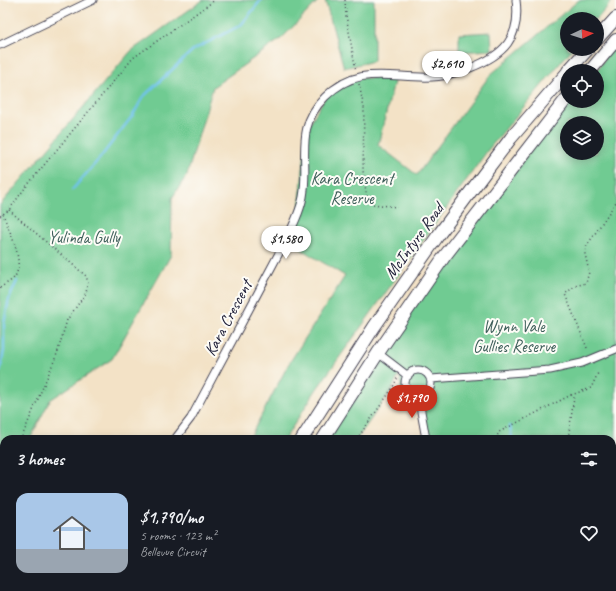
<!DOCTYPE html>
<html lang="en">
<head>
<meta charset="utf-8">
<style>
	:root { --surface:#171b24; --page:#20242c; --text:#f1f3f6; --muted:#9ea1a6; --accent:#c8321e }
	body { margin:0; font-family:Caveat,sans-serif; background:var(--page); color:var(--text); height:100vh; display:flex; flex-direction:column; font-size:15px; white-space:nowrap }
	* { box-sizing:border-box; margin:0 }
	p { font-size:13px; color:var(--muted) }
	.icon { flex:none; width:22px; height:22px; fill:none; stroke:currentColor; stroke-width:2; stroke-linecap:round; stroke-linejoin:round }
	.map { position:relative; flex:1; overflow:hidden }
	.sheet { position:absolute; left:0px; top:435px; width:616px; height:156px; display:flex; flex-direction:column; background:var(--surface); border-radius:12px 12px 0 0; box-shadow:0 2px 10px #0003 }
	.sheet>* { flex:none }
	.needle { width:26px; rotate:86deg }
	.tools { position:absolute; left:560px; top:12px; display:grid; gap:8px }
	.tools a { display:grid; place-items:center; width:44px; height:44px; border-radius:50%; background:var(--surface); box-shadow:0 2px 10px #0003; font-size:20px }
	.price { position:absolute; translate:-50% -34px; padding:0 9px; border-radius:14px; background:#fff; color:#222; font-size:13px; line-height:26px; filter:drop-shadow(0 1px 2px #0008) }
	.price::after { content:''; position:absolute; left:50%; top:24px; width:12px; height:9px; margin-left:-6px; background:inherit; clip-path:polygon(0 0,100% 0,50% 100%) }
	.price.selected { background:var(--accent); color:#fff }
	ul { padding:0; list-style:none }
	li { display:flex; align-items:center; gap:12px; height:100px; padding:0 16px }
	li span { display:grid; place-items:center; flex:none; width:112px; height:80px; border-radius:12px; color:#555 }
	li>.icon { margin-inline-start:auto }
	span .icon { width:48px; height:48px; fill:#fffc; stroke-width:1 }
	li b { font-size:17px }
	h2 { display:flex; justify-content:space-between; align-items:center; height:48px; padding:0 16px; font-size:17px }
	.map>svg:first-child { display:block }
</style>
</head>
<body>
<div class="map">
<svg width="616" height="591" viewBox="0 0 616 591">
	<rect width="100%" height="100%" fill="#fdfcf7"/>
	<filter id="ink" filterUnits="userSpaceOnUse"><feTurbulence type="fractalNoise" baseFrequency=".025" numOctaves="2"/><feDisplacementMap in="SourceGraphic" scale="8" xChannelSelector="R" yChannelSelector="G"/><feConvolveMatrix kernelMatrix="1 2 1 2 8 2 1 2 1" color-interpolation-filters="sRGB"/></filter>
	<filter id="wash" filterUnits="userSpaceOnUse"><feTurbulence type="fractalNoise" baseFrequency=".012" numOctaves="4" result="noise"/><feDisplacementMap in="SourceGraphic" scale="16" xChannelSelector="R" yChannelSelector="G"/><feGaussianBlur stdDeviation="0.9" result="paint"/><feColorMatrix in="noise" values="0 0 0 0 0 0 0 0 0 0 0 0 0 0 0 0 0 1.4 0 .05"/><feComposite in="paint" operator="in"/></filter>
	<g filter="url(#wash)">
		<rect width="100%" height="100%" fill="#f3e2c6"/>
		<path fill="#70cb92" stroke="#497666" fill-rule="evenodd" d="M203 0H319L282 38 213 87 187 175 172 198 171 255 112 359 50 400 30 439H4V495L0 502V205L131 51Z
			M325 0H374V61L344 68Z
			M579 0H613L597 19H567V49H572L488 150 316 390 285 439H249L288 365 345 276 286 240 299 211 307 128 326 96 357 78H395L378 145 417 175 490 75Z
			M491 32 492 50 459 52V34Z
			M616 40V523L612 562 616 591H371L374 587H612V439H426L418 396 401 398 400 372 392 389 357 439H323L372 363 567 101H597V71ZM567 123H597V153H567Z
			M158 587H181L178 591H155Z
			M218 587H259L257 591H215Z
			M270 587H309L312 588 310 591H276Z"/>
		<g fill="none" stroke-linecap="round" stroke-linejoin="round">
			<path stroke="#70c2ec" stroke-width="2.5" d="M72 190 100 158 133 115 143 97 193 50 241 25 261 0
				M0 372 4 350V323L9 299 17 281
				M510 426 512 439
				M475 591 479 590 481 587"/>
		</g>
	</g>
	<g filter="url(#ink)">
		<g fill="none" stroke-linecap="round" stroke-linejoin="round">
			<defs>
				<path id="street" d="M0 45 93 0
					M378 353 408 376
					M405 383a13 13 0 1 1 26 0a13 13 0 1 1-26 0Z
					M431 379 550 370 582 363 616 349
					M418 395 426 439
					M175 439 191 418 286 240C293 226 300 212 303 197 310 160 293 129 325 97 359 63 392 79 432 77 445 77 458 72 470 68 504 55 521 38 516 0
					M616 523C614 543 609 565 616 584
					M0 524 4 517
					M371 591 374 587"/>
				<path id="primary" d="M597 39 616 18
					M568 71 588 49
					M590 71 616 40
					M302 439 374 327 437 237 483 175 511 138 567 73
					M323 439 378 353 444 257 567 98
					M191 591 194 587
					M215 591 218 587"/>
			</defs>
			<use href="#street" stroke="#413f50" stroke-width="9"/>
			<use href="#primary" stroke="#413f50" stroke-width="14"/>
			<path stroke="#413f50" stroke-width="1.5" stroke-dasharray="1 3" stroke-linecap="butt" d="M345 0 346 15 356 71
				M359 84 364 108 363 171 367 199 372 204 397 207
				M9 210 86 276 88 282 86 293 67 320 57 354 21 439
				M0 216 9 210 25 188 133 58 215 0
				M0 288C4 285 9 282 13 279 27 264 9 231 3 214
				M587 348 565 294 575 286 586 283 589 272 585 254 586 247 616 202
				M571 395 591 388 598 373
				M357 439 392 389 398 377
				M496 439 499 432 571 395 574 398 568 439
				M612 463 616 462
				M0 483 4 478
				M0 491 4 484
				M612 502 616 482
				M257 591 259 587
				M565 591 568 587"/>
			<use href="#street" stroke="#fff" stroke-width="7"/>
			<use href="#primary" stroke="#fff" stroke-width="12"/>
		</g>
	</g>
	<g text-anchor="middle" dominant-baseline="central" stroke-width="4" stroke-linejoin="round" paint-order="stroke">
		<g font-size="17" fill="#3d5d59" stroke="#fdfcf7">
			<text x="352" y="178">Kara Crescent<tspan x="352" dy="20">Reserve</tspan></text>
			<text x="84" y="237">Yulinda Gully</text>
			<text x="514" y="326">Wynn Vale<tspan x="514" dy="20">Gullies Reserve</tspan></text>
		</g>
		<g font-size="17" fill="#22223b" stroke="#fdfcf7">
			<text transform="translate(414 241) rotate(-54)">McIntyre Road</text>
			<text transform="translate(228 318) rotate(-62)">Kara Crescent</text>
		</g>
	</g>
</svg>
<div class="tools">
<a><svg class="needle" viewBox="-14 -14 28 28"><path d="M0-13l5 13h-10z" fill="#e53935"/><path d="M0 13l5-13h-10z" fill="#9ea1a6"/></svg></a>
<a><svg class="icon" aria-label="locate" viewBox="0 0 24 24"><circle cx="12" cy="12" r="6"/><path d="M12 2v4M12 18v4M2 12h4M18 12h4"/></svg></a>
<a><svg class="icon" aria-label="layers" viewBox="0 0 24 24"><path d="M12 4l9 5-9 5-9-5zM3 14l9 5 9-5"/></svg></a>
</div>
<b class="price" style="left:447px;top:85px">$2,610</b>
<b class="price" style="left:286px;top:260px">$1,580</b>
<b class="price selected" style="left:412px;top:419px">$1,790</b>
<section class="sheet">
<h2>3 homes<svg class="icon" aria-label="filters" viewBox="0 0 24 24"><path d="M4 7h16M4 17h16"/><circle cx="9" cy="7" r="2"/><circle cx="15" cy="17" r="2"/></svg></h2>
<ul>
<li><span style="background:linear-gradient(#a9c7e8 70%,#9aa5b1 0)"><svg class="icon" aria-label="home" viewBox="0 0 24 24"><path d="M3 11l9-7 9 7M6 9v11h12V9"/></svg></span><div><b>$1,790/mo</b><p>5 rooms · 123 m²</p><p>Bellevue Circuit</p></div><svg class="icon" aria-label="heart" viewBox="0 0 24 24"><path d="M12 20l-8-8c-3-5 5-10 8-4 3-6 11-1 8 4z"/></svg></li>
</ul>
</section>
</div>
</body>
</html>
